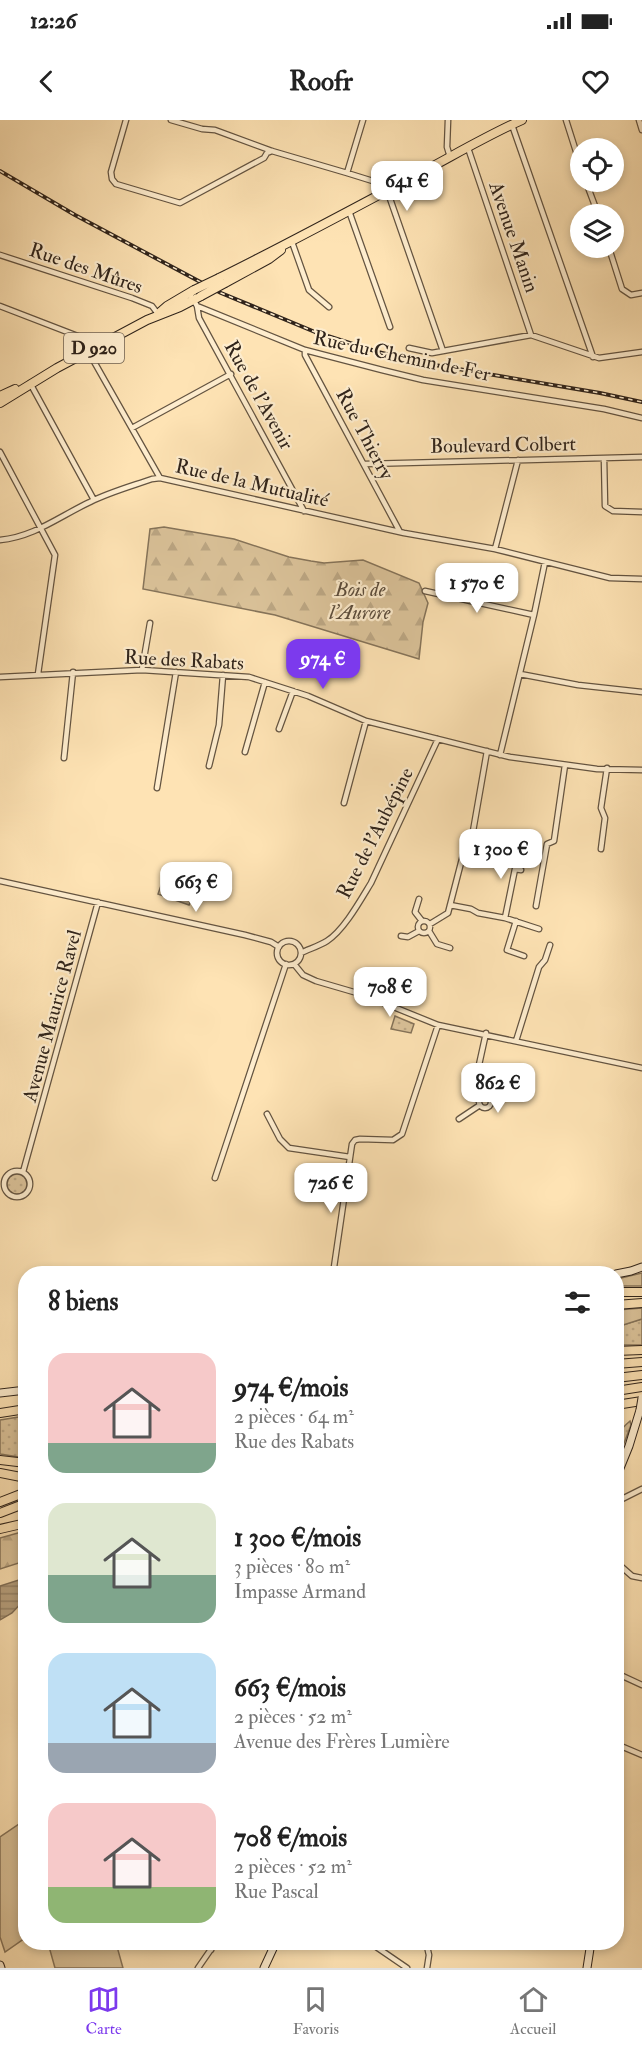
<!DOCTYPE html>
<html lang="fr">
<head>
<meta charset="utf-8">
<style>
	:root { --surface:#fff; --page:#f6f6f6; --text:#222; --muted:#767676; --line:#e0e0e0; --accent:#7c3aed }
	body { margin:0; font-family:"IM FELL Double Pica",serif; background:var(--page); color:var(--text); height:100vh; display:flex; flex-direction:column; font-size:22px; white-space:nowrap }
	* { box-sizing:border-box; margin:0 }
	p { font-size:20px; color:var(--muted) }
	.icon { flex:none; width:33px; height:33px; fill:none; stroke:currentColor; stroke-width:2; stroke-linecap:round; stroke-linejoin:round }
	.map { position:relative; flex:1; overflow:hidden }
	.panel { position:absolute; left:18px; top:1146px; width:606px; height:684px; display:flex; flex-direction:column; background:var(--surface); border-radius:24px; box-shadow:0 3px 9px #0003 }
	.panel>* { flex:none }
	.controls { position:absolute; left:570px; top:18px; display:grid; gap:12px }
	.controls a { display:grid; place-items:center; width:54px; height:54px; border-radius:50%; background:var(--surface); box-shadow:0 3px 9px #0003; font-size:30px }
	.price { position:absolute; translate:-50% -51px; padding:0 14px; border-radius:12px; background:#fff; color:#222; font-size:20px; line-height:39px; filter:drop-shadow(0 2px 3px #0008) }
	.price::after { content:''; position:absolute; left:50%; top:36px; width:18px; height:14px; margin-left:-9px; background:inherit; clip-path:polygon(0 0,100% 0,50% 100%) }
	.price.on { background:var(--accent); color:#fff }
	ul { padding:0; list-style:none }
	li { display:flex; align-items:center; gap:18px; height:150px; padding:0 30px }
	li span { display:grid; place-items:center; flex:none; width:168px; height:120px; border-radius:18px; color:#555 }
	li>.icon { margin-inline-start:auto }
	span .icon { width:72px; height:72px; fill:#fffc; stroke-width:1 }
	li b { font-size:26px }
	h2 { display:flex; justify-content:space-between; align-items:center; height:72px; padding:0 30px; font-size:26px }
	.status { display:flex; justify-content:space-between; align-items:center; height:42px; padding:0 30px; background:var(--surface); direction:ltr }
	.status svg { height:16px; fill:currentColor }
	header { display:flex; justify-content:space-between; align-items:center; height:78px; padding:0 30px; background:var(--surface); font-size:27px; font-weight:700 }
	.menu { display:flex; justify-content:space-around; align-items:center; height:84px; border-top:2px solid var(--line); background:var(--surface); font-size:16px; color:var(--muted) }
	.menu a { display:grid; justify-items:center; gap:3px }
	.menu .on { color:var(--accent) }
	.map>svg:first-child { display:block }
</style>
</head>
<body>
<div class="status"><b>12:26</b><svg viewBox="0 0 49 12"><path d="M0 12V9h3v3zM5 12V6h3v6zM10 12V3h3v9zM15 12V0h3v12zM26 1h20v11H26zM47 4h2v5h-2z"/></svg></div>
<header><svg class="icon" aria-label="back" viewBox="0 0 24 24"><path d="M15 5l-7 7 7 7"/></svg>Roofr<svg class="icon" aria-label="heart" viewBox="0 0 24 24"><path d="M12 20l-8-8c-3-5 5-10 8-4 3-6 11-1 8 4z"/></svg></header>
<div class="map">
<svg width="642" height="1848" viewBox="0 0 642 1848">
	<defs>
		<pattern id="grass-dots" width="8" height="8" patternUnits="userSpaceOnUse" patternTransform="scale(1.5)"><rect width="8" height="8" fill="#dbc39a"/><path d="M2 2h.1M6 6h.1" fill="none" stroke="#bca784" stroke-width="1.8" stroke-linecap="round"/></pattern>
		<pattern id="forest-firs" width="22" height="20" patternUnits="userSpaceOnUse" patternTransform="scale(1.5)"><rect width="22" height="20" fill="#dbc39a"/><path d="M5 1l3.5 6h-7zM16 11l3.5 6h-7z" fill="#bca784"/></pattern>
		<pattern id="water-rules" width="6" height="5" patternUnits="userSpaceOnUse" patternTransform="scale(1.5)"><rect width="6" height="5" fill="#b8a280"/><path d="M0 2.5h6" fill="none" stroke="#968468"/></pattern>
	</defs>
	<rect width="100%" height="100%" fill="#fee3b4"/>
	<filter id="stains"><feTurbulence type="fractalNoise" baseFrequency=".00333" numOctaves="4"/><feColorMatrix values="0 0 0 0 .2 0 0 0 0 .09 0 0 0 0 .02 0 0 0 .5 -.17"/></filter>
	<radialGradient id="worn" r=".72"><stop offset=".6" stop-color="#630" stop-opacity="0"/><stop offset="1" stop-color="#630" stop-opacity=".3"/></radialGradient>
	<path fill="url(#grass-dots)" stroke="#86745a" stroke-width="1.5" d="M395 896 414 904 411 913 391 909Z
		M7 1064a10 10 0 1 1 20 0a10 10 0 1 1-20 0Z
		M642 1199V1225H617L616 1207Z
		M25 1296V1338L0 1334V1300Z
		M630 1301 631 1305 620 1334H617C616 1316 617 1312 630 1301Z"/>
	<path fill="url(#forest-firs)" stroke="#86745a" stroke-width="1.5" d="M164 407 234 419 289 437 311 441 324 443 363 440 419 463 428 483 423 502 419 539 275 495 143 469 150 409Z
		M642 1153V1166H617V1159Z
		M642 1188V1199L617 1207V1190Z
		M25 1411V1441L0 1449V1418Z"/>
	<path fill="#dbc39a" stroke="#86745a" stroke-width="1.5" d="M163 760 195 771 189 785 158 774Z
		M25 1700V1818L5 1832 0 1817V1717Z
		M48 1823H116L123 1848H55Z"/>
	<path fill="url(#water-rules)" stroke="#827058" stroke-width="1.5" d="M25 1458V1479L12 1493 0 1500V1466Z"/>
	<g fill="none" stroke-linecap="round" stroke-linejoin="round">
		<defs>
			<path id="street" d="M126 0 111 52 112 59 116 64 180 83 264 38 267 33 272 31
				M171 0 202 9 215 10 272 31 347 53 376 62 387 70 443 231
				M448 0 447 27 450 37
				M566 0 580 44
				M639 0 642 10
				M512 5 593 237
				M468 28 531 215
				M347 53 363 0
				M586 62 598 94
				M349 91 390 207
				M292 122 309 170 329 187
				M609 128 622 169 631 175 642 173
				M0 135 132 178 152 186 158 194
				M189 173 197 186 199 198 304 391
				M0 186 101 225
				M197 186 305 230 382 250 423 260 604 289 642 298
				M409 228 432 233 531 215 599 238 642 232
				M305 230V235L400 412
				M88 231 160 358
				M30 263 94 380
				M132 308 231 254
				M0 332 55 435 38 554
				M604 338 605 386 613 391 642 392
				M365 344 642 337
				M0 420C34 417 60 396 90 382 110 372 132 366 152 359L160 358 404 413 495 429 610 458 642 459
				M495 429 518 340
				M425 471 534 495
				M142 550 150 503
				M520 554 578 565 642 572
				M0 557 142 550 249 557 308 576 366 601 510 637 597 649 642 650
				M279 609 293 571
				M245 632 265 562
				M500 635 534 495 545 442
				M64 638 73 552
				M209 646 219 605 223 555
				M157 668 176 552
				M344 683 366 601
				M601 729 605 698 601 688 607 648
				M0 761 245 815 271 822 279 827
				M419 779 415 792 422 801
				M450 785 471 789 478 793 505 798 539 809
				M536 786 547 724 554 721 565 645
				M505 798 515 749 521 750
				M418 807a6 6 0 1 1 12 0a6 6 0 1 1-12 0Z
				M516 801 507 830 524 836
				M430 804 448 793 463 735 472 717 487 631
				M429 811 437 824 450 828
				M401 816 408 817 419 811
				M277 833a12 12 0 1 1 24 0a12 12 0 1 1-24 0Z
				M301 833C309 829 319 826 327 821 344 810 360 781 371 763L438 619
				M294 844 303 855 316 861 364 875 438 905 642 948
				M516 921 539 847 545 840 550 825
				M479 982a6 6 0 1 1 12 0a6 6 0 1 1-12 0Z
				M483 977 475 963 486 913
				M267 994 280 1019 289 1028 350 1037
				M459 999 480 985
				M4 1064a13 13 0 1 1 26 0a13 13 0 1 1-26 0Z
				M23 1052 98 782
				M215 1058 286 844
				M333 1154 352 1024 355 1020 360 1019 393 1020 402 1014 438 905
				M616 1382 642 1369
				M616 1442 632 1456 642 1458
				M616 1553 642 1565
				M616 1624 642 1635
				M203 1822 211 1830
				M369 1822 407 1848
				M426 1822 429 1835 427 1848
				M198 1848 216 1822"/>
			<path id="secondary" d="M616 1154 631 1151 642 1147
				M0 1273 26 1270
				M616 1358 629 1326 640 1290
				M0 1845 1 1848
				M264 1848 276 1822
				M587 1848 591 1822"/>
			<path id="primary" d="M219 158C288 124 356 87 424 51 456 34 488 15 522 0
				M225 163 269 139 281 130
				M159 193 167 186 194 170
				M0 276 15 269
				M0 283 57 248 147 200 180 187 201 176"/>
			<path id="highway" d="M616 1172H642
				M616 1185 642 1183
				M616 1231 642 1230
				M616 1244 642 1242
				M616 1258 642 1255
				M616 1271 642 1267
				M616 1285 642 1281
				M0 1293 26 1289
				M0 1340 26 1343
				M0 1353 26 1358
				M0 1382 26 1372
				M0 1393 26 1383
				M0 1409 26 1403"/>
		</defs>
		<use href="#street" stroke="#645441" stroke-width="7"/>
		<use href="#secondary" stroke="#30241b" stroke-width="9"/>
		<use href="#primary" stroke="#30241b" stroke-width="10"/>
		<use href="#highway" stroke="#30241b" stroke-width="10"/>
		<use href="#street" stroke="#feedce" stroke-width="4.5"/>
		<use href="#secondary" stroke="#feedce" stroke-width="7"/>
		<use href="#primary" stroke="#fee3b4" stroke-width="8"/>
		<use href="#highway" stroke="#fee3b4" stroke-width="8"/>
		<defs>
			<path id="rail" d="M0 51 75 95 221 173 315 212 378 232 423 243 600 273 642 282"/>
		</defs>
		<use href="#rail" stroke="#30241b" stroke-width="4"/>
		<use href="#rail" stroke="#feedce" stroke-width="1.5" stroke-dasharray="4.5" stroke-linecap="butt"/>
		<defs>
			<path id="secondary-bridge" d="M640 1290 642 1278"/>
			<path id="primary-bridge" d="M194 170 219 158
				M201 176 225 163"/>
		</defs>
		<use href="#secondary-bridge" stroke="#30241b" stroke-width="9" stroke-linecap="butt"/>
		<use href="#primary-bridge" stroke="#30241b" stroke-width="10" stroke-linecap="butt"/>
		<use href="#secondary-bridge" stroke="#feedce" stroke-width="7"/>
		<use href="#primary-bridge" stroke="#fee3b4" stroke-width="8"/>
	</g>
	<g text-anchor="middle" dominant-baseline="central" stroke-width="4.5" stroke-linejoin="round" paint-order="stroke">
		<rect fill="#feedce" stroke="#6e6051" stroke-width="1.5" x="64" y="213" width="60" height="30" rx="4.5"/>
		<g font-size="18" font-weight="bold" fill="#30241b">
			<text x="94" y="228">D 920</text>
		</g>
		<g font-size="20" fill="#30241b" stroke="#feedce">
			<text transform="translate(514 117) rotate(71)">Avenue Manin</text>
			<text transform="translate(86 148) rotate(19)">Rue des Mûres</text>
			<text transform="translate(402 236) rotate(12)">Rue du Chemin de Fer</text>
			<text transform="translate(259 275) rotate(61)">Rue de l'Avenir</text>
			<text transform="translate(365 314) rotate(62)">Rue Thierry</text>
			<text transform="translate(503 325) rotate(-1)">Boulevard Colbert</text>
			<text transform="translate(252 363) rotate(13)">Rue de la Mutualité</text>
			<text transform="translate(184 540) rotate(3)">Rue des Rabats</text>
			<text transform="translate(375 713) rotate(-63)">Rue de l'Aubépine</text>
			<text transform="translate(52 896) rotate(-75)">Avenue Maurice Ravel</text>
		</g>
		<g font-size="20" font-style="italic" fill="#5b4c3b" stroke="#feedce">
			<text x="360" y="469">Bois de<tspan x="360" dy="23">l'Aurore</tspan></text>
		</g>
	</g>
	<rect width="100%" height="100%" filter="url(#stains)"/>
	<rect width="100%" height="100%" fill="url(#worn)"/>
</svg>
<div class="controls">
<a><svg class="icon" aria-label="locate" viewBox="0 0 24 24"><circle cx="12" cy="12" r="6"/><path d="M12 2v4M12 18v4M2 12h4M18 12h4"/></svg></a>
<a><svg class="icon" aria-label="layers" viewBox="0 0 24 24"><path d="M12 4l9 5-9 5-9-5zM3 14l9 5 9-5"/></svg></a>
</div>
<b class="price" style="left:407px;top:92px">641 €</b>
<b class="price" style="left:477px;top:494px">1 570 €</b>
<b class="price on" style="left:323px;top:570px">974 €</b>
<b class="price" style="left:501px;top:760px">1 300 €</b>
<b class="price" style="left:196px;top:793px">663 €</b>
<b class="price" style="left:390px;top:898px">708 €</b>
<b class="price" style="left:498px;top:994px">862 €</b>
<b class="price" style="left:331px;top:1094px">726 €</b>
<section class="panel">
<h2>8 biens<svg class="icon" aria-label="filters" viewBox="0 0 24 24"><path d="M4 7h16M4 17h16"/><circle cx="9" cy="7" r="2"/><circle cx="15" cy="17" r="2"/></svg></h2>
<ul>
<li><span style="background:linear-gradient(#f6c9c9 75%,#7fa58c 0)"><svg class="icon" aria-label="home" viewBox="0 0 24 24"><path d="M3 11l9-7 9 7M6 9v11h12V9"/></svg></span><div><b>974 €/mois</b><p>2 pièces · 64 m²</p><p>Rue des Rabats</p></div></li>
<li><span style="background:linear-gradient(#dfe7d0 60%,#7fa58c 0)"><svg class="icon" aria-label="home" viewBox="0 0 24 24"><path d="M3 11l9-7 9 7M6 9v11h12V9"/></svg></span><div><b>1 300 €/mois</b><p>3 pièces · 80 m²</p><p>Impasse Armand</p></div></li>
<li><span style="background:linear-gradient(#bfe0f5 75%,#9aa5b1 0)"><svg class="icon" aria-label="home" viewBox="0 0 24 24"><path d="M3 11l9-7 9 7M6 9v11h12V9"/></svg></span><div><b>663 €/mois</b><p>2 pièces · 52 m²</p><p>Avenue des Frères Lumière</p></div></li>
<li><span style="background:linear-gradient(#f6c9c9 70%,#8fb573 0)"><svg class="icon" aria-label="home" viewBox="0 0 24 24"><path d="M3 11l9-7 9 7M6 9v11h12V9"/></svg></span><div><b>708 €/mois</b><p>2 pièces · 52 m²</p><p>Rue Pascal</p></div></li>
</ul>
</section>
</div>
<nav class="menu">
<a class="on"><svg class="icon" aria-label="map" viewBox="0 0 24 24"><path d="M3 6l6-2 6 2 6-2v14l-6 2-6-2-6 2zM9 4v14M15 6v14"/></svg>Carte</a>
<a><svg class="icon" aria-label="saved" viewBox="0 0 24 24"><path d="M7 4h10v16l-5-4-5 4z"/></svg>Favoris</a>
<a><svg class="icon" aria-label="home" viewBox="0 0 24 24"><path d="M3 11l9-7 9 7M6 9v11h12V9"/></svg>Accueil</a>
</nav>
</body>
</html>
